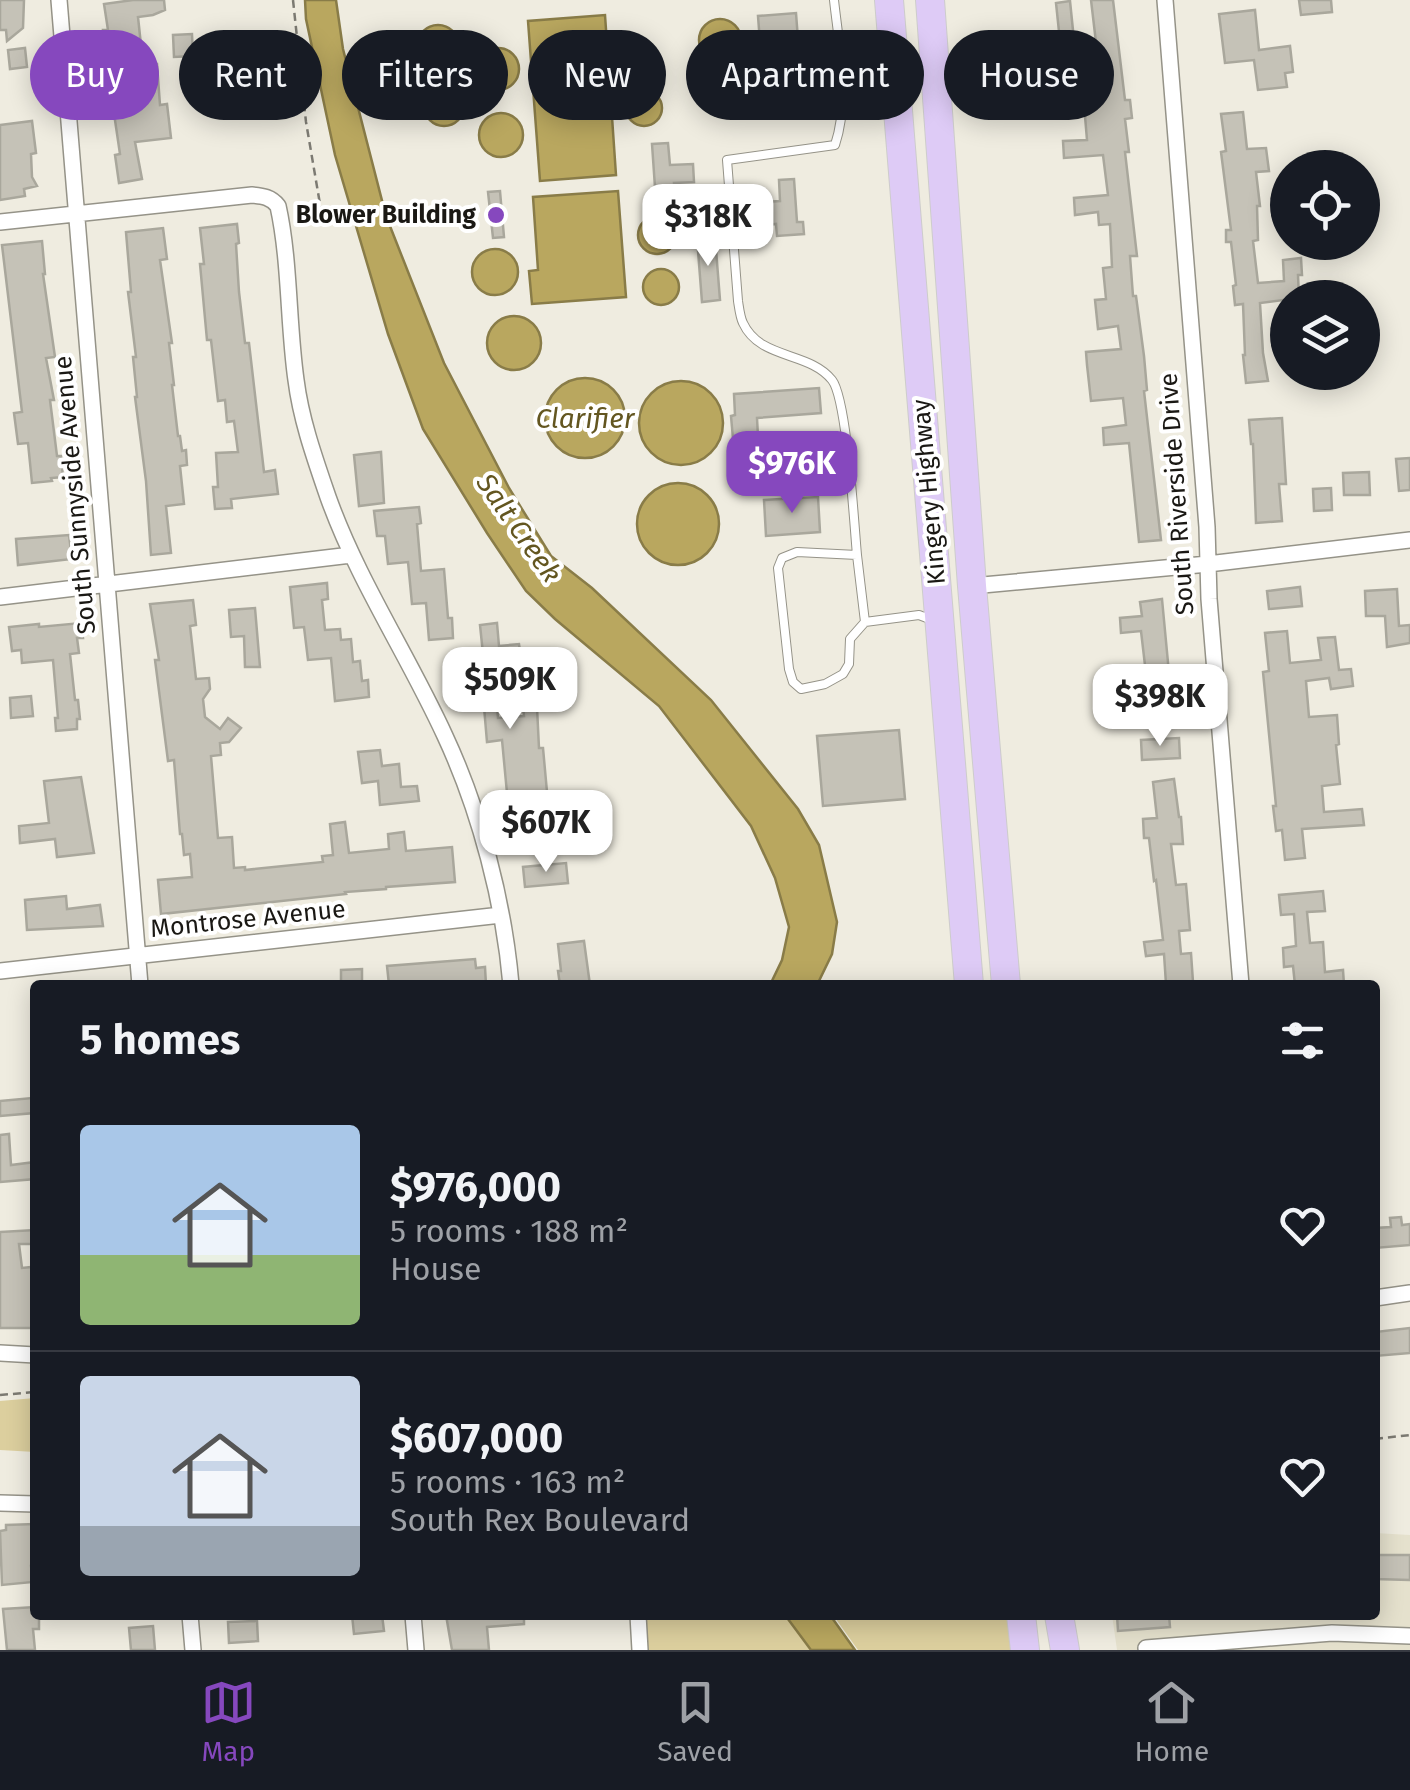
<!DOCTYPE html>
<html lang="en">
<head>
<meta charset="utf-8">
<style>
	:root { --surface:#171b24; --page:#20242c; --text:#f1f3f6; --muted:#9ea1a6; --line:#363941; --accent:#8648be }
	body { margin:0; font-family:"Fira Sans",sans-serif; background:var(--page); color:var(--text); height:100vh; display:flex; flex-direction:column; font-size:38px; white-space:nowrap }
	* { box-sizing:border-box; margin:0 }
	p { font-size:32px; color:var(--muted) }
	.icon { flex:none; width:55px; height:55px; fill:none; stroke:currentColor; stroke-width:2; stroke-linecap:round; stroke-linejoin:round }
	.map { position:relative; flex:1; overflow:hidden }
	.panel { position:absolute; left:30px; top:980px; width:1350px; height:640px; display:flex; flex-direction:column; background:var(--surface); border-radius:10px; box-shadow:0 5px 25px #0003 }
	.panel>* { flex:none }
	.guide { position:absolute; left:30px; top:30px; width:1350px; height:90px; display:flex; gap:20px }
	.tools { position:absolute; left:1270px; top:150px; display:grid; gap:20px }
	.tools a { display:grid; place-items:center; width:110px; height:110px; border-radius:50%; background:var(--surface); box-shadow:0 5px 25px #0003; font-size:50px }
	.price { position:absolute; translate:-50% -85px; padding:0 22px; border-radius:20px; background:#fff; color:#222; font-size:32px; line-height:65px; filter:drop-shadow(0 2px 5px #0008) }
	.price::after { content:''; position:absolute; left:50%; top:60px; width:30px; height:22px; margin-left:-15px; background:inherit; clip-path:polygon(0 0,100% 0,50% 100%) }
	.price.selected { background:var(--accent); color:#fff }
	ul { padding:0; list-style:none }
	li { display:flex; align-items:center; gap:30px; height:250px; padding:0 50px }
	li+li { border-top:2px solid var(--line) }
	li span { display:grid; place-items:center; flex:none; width:280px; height:200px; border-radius:10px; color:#555 }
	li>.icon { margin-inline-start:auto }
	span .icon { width:120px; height:120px; fill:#fffc; stroke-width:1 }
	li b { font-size:42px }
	h2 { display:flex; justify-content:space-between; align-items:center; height:120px; padding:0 50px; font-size:42px }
	.pill { padding:0 35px; border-radius:45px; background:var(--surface); box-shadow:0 5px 25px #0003; font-size:35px; line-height:90px }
	.pill.selected { background:var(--accent); color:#fff }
	.tabs { display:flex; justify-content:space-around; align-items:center; height:140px; border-top:2px solid var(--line); background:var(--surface); font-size:28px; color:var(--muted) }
	.tabs a { display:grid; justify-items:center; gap:5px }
	.tabs .selected { color:var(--accent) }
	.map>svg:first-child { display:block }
</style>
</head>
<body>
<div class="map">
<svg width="1410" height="1650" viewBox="0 0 1410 1650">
	<rect width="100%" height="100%" fill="#efece0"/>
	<path fill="#e5e1cd" d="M1375 1533 1410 1535V1650H1117L1112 1615H1375Z"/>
	<path fill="#dccf9e" d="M35 1398V1452L0 1450V1401Z
		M642 1615H785L811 1650H645Z
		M833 1615H1010L1015 1650H858Z"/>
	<path fill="#b9a75f" stroke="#897c48" stroke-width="2.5" d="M305 0H336L343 49 386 216 444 363 509 488 551 556 592 588 711 700 798 809 819 845 837 922 832 954 817 985H770L782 960 789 927 775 878 751 826 659 706 555 619 526 591 487 533 423 429 388 334 335 155 306 19Z
		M605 15 616 175 540 181 528 21Z
		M699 40a21 21 0 1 1 42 0a21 21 0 1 1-42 0Z
		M417 46a21 21 0 1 1 42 0a21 21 0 1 1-42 0Z
		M624 58a16 16 0 1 1 32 0a16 16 0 1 1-32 0Z
		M477 69a21 21 0 1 1 42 0a21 21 0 1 1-42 0Z
		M704 93a21 21 0 1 1 42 0a21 21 0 1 1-42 0Z
		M424 106a20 20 0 1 1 40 0a20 20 0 1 1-40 0Z
		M626 108a18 18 0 1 1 36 0a18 18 0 1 1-36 0Z
		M479 135a22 22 0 1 1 44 0a22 22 0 1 1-44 0Z
		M618 191 626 297 532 304 529 271 538 270 533 197Z
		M638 235a19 19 0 1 1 38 0a19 19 0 1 1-38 0Z
		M472 272a23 23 0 1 1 46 0a23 23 0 1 1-46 0Z
		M643 287a18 18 0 1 1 36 0a18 18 0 1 1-36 0Z
		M487 343a27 27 0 1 1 54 0a27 27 0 1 1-54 0Z
		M545 418a40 40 0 1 1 80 0a40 40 0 1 1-80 0Z
		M639 423a42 42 0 1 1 84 0a42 42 0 1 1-84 0Z
		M637 524a41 41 0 1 1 82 0a41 41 0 1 1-82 0Z
		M785 1615H830L855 1650H811Z"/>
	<path fill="#c5c2b7" stroke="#a9a79c" stroke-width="2.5" d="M0 0H24L23 28 7 41 6 30H0Z
		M133 0H164L165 10 153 15 138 17 143 64H157L160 105 167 104 171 138 135 142 142 179 119 183 115 155 120 154 107 66 103 30H108L104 4Z
		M1091 0H1113L1125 100H1130L1132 118 1125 119 1129 152H1125L1137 256H1130L1133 296H1136L1144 356 1147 390 1144 391 1161 540 1139 542 1129 443 1104 445 1103 428 1126 425 1123 398 1091 401 1087 365 1086 352 1121 349 1118 326 1098 329 1095 300 1106 299 1103 268 1112 267 1110 224 1099 225 1098 212 1075 215 1074 198 1108 195 1103 155 1064 158 1063 141 1087 140 1084 104 1103 102Z
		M1299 0H1331L1332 12 1301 15Z
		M1070 1 1079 89 1062 91 1056 42 1060 41 1056 3Z
		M1255 10 1259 50 1290 46 1293 72 1285 73 1287 87 1258 90 1254 60 1225 63 1219 14Z
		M796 13 803 106 765 109 758 16Z
		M192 34 193 56 174 57 173 35Z
		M25 48 27 67 10 69 8 50Z
		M1243 112 1247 149 1266 148 1269 171 1256 172 1260 206H1257L1258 240 1253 241 1258 283 1284 281 1283 260 1301 258 1302 275H1298L1299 298 1260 303 1263 353 1268 381 1246 383 1243 355H1245L1243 304 1235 305 1233 286 1236 285 1231 242H1226V230H1231L1221 152 1226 151 1221 114Z
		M32 121 36 153 31 154 32 177 37 186 24 189 25 196 0 200V125Z
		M668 143 670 165 693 164 694 182 674 183 675 201 656 202 652 144Z
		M794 179 797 222H803L804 234 777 236 776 224 767 225 765 202 780 201 779 180Z
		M500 191 504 237 493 238 488 192Z
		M237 224 239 243 236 244 239 292 245 343H249L264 472 275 470 278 494 231 499 232 508 215 509 213 487H218L216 453 238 452 234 421 227 422 225 400 218 401 211 340H207L200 264H204L200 228Z
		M163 228 167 259 160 260 172 343H169L174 385H172L178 436H180L182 451 186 450 187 465 180 466 184 504 166 506 171 553 151 555 146 481 135 397H137L133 357H136L128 292H131L126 232Z
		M715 237 720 300 702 302 697 238Z
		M42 241 45 274H43L55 357 46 358 54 400H50L57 456H61L63 477 51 478 52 481 32 483 28 443 18 444 14 413 22 412 2 245Z
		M819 388 821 413 757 418 758 437 733 439 731 416 735 415 734 394Z
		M1282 418 1286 484H1279L1282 521 1256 523 1253 444H1251L1249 420Z
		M381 452 384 503 359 506 354 455Z
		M1410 458V490L1399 491 1396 459Z
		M1369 472 1370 495H1344L1343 473Z
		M1331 488 1332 510 1314 511 1313 489Z
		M818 497 820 532 766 536 764 500Z
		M419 507 421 523 417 524 421 571 444 569 448 618H452L453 638 429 640 426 603 412 604 408 562 388 564 385 536H377L374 511Z
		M69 535 72 559 18 565 16 539Z
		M327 583 328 599 322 600 325 630 340 629 341 640 351 639 353 662 360 661 362 681 368 680 369 697 335 701 331 658 308 660 304 627 294 628 290 587Z
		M1300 587 1302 606 1269 609 1267 591Z
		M1397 589 1399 626 1410 625V643L1387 647 1385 616H1366L1365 591Z
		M1162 599 1172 705 1150 708 1141 631 1121 633 1120 618 1142 616 1140 602Z
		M193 600 196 625 190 626 196 679 209 678 210 689 203 699 205 717 220 729 228 718 241 728 229 742 220 743 221 755 211 756 218 838 232 837 234 868 245 867V870L323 862 322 856 333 855 330 824 345 822 349 853 389 849 388 834 404 832 406 851 452 847 455 882 386 887V889L345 892 346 894 161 914 158 880 192 877 190 854 184 855 182 834H180L174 760 168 761 155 660H159L150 604Z
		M255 608 260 667H245L244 636 231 637 229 610Z
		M81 623 83 638H77L79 653 70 654 75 700H78L80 719H77V729L56 731 55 718H58L53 660 22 663 21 650 12 651 9 627 39 624V627Z
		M497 623 499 646 519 644 521 659 485 663 487 686H495L498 718 524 716 521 688 536 687 539 748H543L547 792 543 793 547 833 518 836 513 792 507 793 502 740 487 742 484 707 469 709 466 677 455 678 453 657 483 654 480 625Z
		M1287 631 1290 663 1321 660 1318 638 1335 637 1339 670 1351 669 1353 686 1331 689 1329 678 1306 681 1309 717 1337 715 1339 744 1336 745 1340 784 1322 786 1324 812 1362 809 1364 825 1302 829 1305 858 1285 860 1282 830 1276 831 1273 806H1276L1263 672 1269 671 1265 633Z
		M31 696 33 716 11 718 10 698Z
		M899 730 905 799 823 806 817 736Z
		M1179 738 1180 758 1142 760 1141 740Z
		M380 750 382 766 399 764 401 787 417 786 419 801 380 805 378 781 362 783 358 752Z
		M81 777 94 853 57 857 55 839 20 843 19 826 49 823 44 781Z
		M1174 779 1179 817H1181L1183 844H1171L1176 885 1186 884 1190 930 1179 931 1181 954 1191 953 1193 982 1166 984 1164 954 1146 956 1144 942 1163 940 1156 880 1154 881 1149 838H1144L1143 819 1157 818 1153 782Z
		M566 863 568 883 525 887 523 867Z
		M1323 891 1325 911 1307 912 1310 943 1323 942 1325 972 1343 970 1344 985H1295L1293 966 1284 967 1283 948 1296 946 1294 914 1281 915 1279 895Z
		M66 896 67 909 100 905 103 926 27 930 25 900Z
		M584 941 590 985H560L558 971H561L558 944Z
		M475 959 476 968 485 967 486 985H389L387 966Z
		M362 969V985H341V970Z
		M32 1098 34 1113 0 1116V1101Z
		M9 1134 11 1165 35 1162V1179L0 1182V1135Z
		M1401 1217 1402 1225 1410 1224V1245L1375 1248V1228L1391 1227 1390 1218Z
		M35 1230V1244H19L22 1268 32 1267V1328H0V1232Z
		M1410 1328V1353L1375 1356V1332Z
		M35 1524V1566H31L33 1582 2 1585 0 1531 6 1530V1525Z
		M1375 1555H1410V1580L1375 1579Z
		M35 1607V1615H39V1629H33L35 1650H7L3 1609Z
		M352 1615H382L384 1631 354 1634Z
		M446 1615H524V1624L487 1627 489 1650H452Z
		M1117 1615H1169L1170 1627 1118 1631Z
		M257 1621 258 1641 229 1643 228 1622Z
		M153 1626 155 1650H131L129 1628Z"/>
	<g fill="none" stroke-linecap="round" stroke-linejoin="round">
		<defs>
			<path id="lane" d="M834 0C839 46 850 100 835 145L727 160 738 301C739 307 740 317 743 323 760 360 809 351 832 380 847 399 854 523 857 555
				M865 622 857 555 797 552 782 558 778 568 789 669 793 682 801 689 825 684 843 674 849 664 850 639 865 622 919 615 932 620"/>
			<path id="street" d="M59 0 140 985
				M1165 0 1207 527 1209 599 1241 985
				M0 222 252 195C263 196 271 197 278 206 290 260 288 324 296 380 301 420 315 459 328 497 358 581 408 655 445 736 480 811 504 903 511 985
				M972 586 1208 564 1410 540
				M0 597 351 555
				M0 971 501 915
				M1375 1298 1410 1293
				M0 1353 35 1355
				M0 1503 35 1504
				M190 1615 193 1650
				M413 1615 416 1650
				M638 1615 640 1650
				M1146 1648 1332 1633 1410 1636"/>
			<path id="highway" d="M889 0 969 985
				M930 0 972 586 1006 985
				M1021 1615 1025 1650
				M1059 1615 1065 1650"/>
		</defs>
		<use href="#lane" stroke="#959388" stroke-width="10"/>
		<use href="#street" stroke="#959388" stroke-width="18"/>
		<use href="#highway" stroke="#cdcccb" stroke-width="30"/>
		<path stroke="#7c7a72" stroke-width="2.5" stroke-dasharray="8 5" stroke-linecap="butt" d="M293 0 306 122 321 210 295 213
			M0 1395 35 1392
			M1375 1439 1410 1435"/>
		<use href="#lane" stroke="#fff" stroke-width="8"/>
		<use href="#street" stroke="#fff" stroke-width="15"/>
		<use href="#highway" stroke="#decbf6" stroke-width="28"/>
	</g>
	<circle fill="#8648be" stroke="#fff" stroke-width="4" cx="496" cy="215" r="10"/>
	<g text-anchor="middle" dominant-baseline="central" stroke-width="8" stroke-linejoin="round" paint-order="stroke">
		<g font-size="25" font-weight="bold" fill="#1a1814" stroke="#fff" text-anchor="end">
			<text x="476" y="215">Blower Building</text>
		</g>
		<g font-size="25" fill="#1a1814" stroke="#fff">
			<text transform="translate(929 492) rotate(-95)">Kingery Highway</text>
			<text transform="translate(1177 494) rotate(-94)">South Riverside Drive</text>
			<text transform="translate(75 495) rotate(-95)">South Sunnyside Avenue</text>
			<text transform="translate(248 919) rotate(-6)">Montrose Avenue</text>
		</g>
		<g font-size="28" font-style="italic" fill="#635620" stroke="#fff">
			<text x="585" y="418">Clarifier</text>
			<text transform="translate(519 528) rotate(55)">Salt Creek</text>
		</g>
	</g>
</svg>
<div class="tools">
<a><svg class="icon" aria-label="locate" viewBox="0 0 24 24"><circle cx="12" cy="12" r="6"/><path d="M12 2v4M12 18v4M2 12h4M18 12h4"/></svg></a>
<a><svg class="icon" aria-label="layers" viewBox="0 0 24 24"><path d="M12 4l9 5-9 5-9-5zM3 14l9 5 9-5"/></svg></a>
</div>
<b class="price" style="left:708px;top:269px">$318K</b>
<b class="price selected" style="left:792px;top:516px">$976K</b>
<b class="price" style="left:510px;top:732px">$509K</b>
<b class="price" style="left:1160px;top:749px">$398K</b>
<b class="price" style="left:546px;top:875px">$607K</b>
<div class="guide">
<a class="pill selected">Buy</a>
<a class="pill">Rent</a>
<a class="pill">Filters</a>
<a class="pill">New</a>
<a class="pill">Apartment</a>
<a class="pill">House</a>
</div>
<section class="panel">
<h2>5 homes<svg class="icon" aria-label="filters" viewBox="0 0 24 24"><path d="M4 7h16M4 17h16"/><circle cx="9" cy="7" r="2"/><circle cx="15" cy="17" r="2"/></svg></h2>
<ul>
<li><span style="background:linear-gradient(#a9c7e8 65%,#8fb573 0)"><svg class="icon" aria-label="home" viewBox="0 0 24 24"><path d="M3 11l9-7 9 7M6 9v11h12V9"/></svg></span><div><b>$976,000</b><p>5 rooms · 188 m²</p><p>House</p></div><svg class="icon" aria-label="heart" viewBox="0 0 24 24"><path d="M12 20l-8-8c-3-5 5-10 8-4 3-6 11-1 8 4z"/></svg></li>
<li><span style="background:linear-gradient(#c9d6e8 75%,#9aa5b1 0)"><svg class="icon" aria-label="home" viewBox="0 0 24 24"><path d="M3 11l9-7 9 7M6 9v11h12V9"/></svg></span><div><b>$607,000</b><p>5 rooms · 163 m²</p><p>South Rex Boulevard</p></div><svg class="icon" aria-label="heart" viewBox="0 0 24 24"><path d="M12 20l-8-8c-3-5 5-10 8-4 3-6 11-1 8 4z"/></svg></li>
</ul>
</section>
</div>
<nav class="tabs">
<a class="selected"><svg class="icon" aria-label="map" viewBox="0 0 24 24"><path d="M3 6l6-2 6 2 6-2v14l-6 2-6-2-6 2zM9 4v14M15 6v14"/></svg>Map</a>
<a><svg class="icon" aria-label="saved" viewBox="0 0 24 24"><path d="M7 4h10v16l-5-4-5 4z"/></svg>Saved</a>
<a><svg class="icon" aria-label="home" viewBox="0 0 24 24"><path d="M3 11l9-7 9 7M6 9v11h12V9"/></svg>Home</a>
</nav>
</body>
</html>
